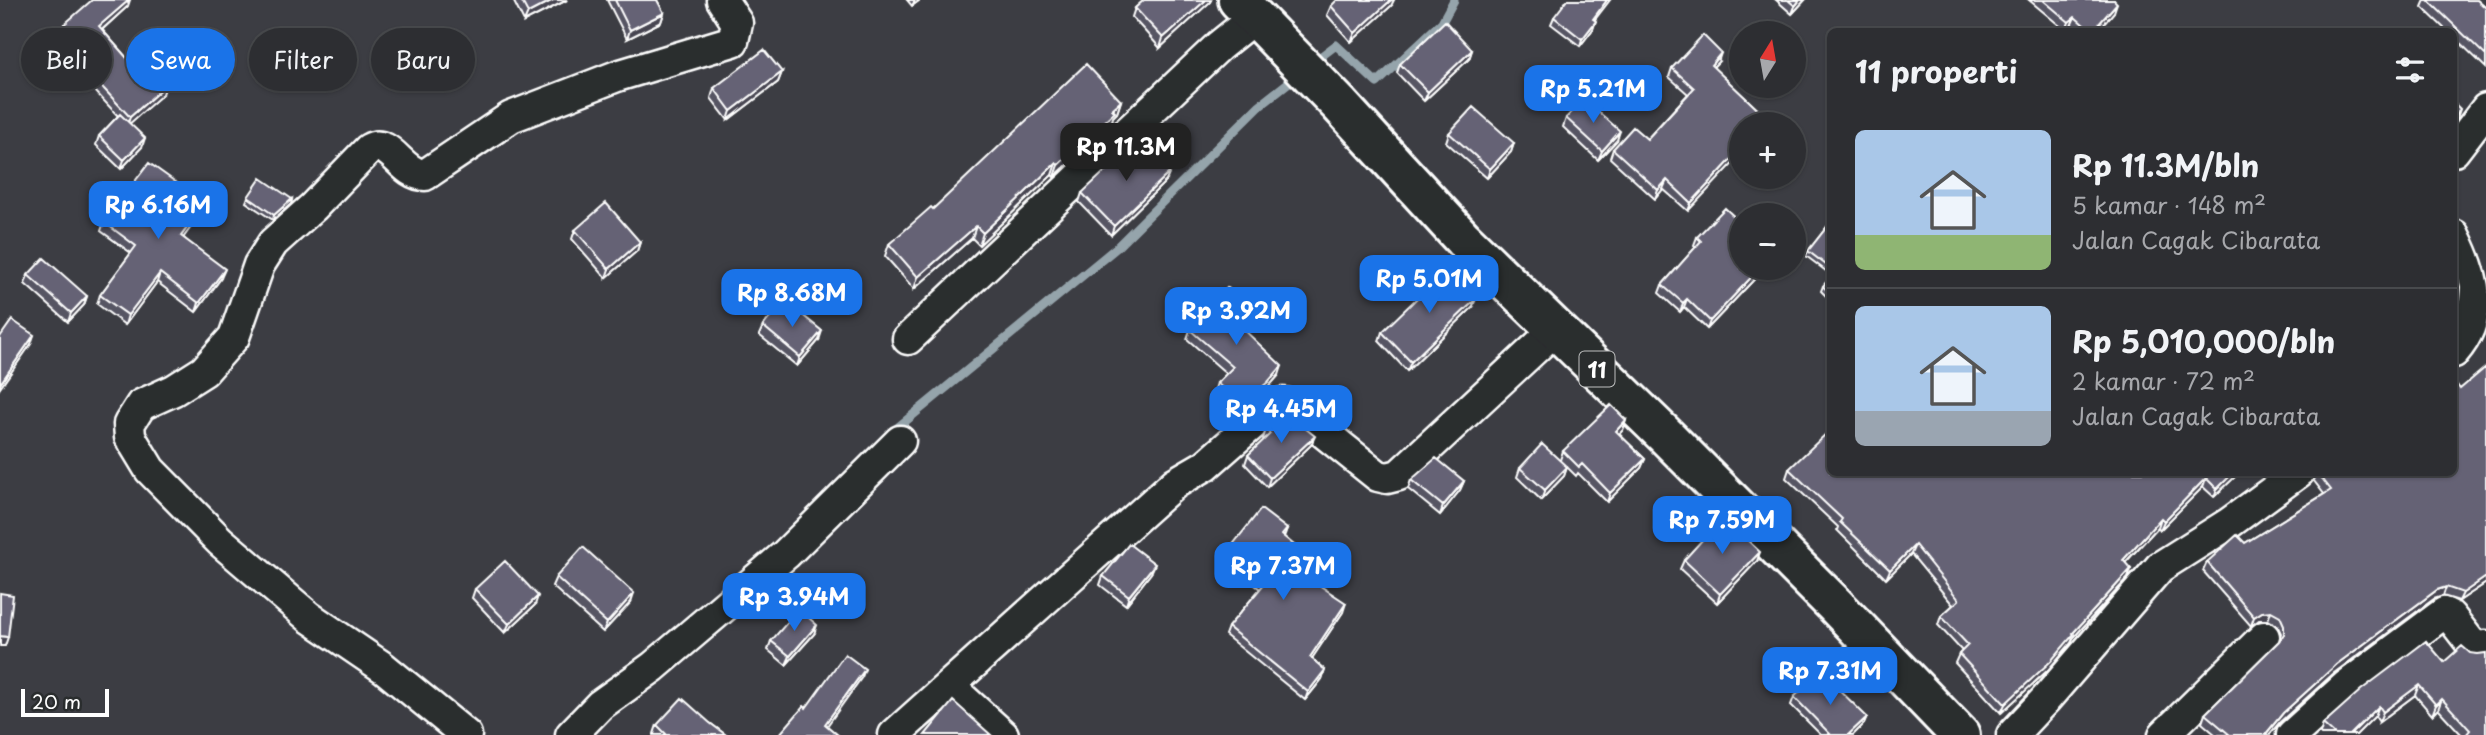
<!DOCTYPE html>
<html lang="id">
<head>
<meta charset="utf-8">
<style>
	:root { --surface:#2d2e32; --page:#393a3e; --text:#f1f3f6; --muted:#a7a8ac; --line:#484a4d; --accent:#1a73e8 }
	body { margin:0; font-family:"Playpen Sans",sans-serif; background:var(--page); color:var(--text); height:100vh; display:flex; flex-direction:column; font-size:26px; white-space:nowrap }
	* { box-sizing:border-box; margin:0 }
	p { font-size:23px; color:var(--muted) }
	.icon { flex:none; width:38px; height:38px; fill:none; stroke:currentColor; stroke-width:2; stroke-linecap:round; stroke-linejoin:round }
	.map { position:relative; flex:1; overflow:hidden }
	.details { position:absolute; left:1827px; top:28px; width:630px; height:448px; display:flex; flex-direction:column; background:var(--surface); border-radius:10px; box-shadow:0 2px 5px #0004,0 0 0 2px var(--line) }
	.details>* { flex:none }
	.top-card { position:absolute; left:21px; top:28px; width:665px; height:63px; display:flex; gap:14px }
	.needle { width:46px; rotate:11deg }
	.tools { position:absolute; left:1729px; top:21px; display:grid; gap:14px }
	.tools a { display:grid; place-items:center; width:77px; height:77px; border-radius:50%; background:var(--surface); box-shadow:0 2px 5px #0004,0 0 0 2px var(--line); font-size:35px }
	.scale { position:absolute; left:21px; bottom:18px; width:88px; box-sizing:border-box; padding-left:7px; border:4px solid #fff; border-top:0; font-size:19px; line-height:24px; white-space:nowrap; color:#fff; -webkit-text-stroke:5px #2a2d2e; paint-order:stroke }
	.price { position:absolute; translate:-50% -60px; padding:0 16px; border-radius:14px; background:var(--accent); color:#fff; font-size:23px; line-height:46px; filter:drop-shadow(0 2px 4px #0008) }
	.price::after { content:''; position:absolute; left:50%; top:42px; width:21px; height:16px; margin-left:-10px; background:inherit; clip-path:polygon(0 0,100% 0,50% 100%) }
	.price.active { background:#222; color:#fff }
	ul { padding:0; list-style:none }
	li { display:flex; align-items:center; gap:21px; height:175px; padding:0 28px }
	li+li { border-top:2px solid var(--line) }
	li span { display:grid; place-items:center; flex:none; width:196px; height:140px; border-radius:10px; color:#555 }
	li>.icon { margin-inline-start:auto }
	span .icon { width:84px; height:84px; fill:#fffc; stroke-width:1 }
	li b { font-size:30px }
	h2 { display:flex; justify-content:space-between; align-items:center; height:84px; padding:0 28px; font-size:30px }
	.pill { padding:0 24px; border-radius:32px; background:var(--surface); box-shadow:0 2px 5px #0004,0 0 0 2px var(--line); font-size:24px; line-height:63px }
	.pill.active { background:var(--accent); color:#fff }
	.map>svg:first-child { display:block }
</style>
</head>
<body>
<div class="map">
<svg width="2486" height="735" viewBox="0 0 2486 735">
	<rect width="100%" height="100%" fill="#3c3d43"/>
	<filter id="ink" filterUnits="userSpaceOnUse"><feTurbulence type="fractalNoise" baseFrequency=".0143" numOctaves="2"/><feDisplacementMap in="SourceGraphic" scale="14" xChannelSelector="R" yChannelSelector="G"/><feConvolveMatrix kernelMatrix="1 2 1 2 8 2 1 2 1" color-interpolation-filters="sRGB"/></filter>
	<g filter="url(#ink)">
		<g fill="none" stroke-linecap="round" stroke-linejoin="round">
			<path stroke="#95a4ab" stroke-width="9" d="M1311 64 1336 45 1377 83 1442 22 1454 0
				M891 433 1116 248 1260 105 1298 75"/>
			<defs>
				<path id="street" d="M2454 151 2486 109
					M2454 235C2475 277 2486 315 2454 352
					M908 339 1219 46 1255 17
					M949 686 1003 735
					M466 735 384 668 309 617 220 541 150 470 130 437 129 424 141 405 174 390 204 371 234 337 259 265 273 243 313 207 369 149C391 137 401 175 425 175L511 117 617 76 733 41 737 23 722 0
					M571 735 600 705 653 667 786 554 900 441
					M894 735 1175 483 1206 465 1272 407 1283 403 1288 404 1378 476 1387 478 1399 475 1557 328
					M2012 735 2045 700 2160 567 2228 524 2299 472
					M2164 735 2264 637
					M2292 735 2346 686 2444 613 2450 616 2474 647 2486 646"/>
				<path id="highway" d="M1238 0 1340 105 1463 239 1665 435 1835 605 1960 735"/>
			</defs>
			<use href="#street" stroke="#fff" stroke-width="35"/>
			<use href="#highway" stroke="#fff" stroke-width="44"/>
			<use href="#street" stroke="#2a2d2e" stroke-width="30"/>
			<use href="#highway" stroke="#2a2d2e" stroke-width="38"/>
		</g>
		<path fill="#575464" stroke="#fff" stroke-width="2" d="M513 0H567L524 22Z
			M607 0H657L664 13 661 22 627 39Z
			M907 0H920L912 6Z
			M1144 0H1211L1210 2 1160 48 1132 17 1135 8Z
			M1776 0H1805L1792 14Z
			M2029 0H2114V12L2097 32H2078L2071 26 2066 31Z
			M2425 0H2477L2486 8V68L2454 37V32H2448L2422 7Z
			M128 6 102 30 134 66 163 94 129 123 142 147 121 169 96 145 99 136 118 116 50 42 53 34Z
			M1331 6H1391L1351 42 1327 15Z
			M1554 17 1595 20 1593 29 1580 46 1551 24Z
			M1472 50 1469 59 1424 101 1397 73 1400 64Z
			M1718 62 1713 67 1771 122 1770 124H1741L1688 211 1663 189 1655 199 1610 158 1613 149 1647 139 1688 94 1669 77 1672 68Z
			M782 72 778 82 728 120 711 98 714 88Z
			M1121 101 1117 113 1113 117 1111 124 1054 177 1052 175 979 245 972 238 914 289 885 256 889 244 933 209Z
			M1566 118 1617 140 1598 160 1563 127Z
			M1449 133 1514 143 1511 152 1487 178 1446 142Z
			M1166 181 1111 235 1079 202 1082 193Z
			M248 197 292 199 291 204 273 220 246 202Z
			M202 212 183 237 221 278 196 312 157 282 125 325 97 304 100 295 131 253 101 231 104 222Z
			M1830 223V274L1806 256 1808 251Z
			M575 230 640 242 637 251 606 278 572 239Z
			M1697 237 1741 268H1765L1707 329 1684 307 1680 312 1659 293 1662 285 1696 247 1694 245Z
			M28 275 87 296 84 305 68 322 25 284Z
			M1830 278V300L1821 291 1823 286Z
			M1251 308 1248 318 1240 326 1279 375 1265 391 1237 414 1214 392 1217 383 1227 374 1187 339 1190 330Z
			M1472 308 1407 371 1379 341 1382 332Z
			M763 326 819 340 797 366 759 335Z
			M1626 420 1623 430 1619 434 1645 459 1641 468 1607 502 1578 473 1576 476 1567 467 1564 476 1541 500 1517 477 1520 468 1560 460 1563 451Z
			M1266 429 1311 445 1267 487 1245 464 1248 455 1264 440 1263 439Z
			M1789 469 1830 472H2240L2214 497 2203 487 2160 530 2158 527 2125 563 2131 569 2128 578 2073 638 2071 643 2048 670 2001 713 1955 663 1959 654 1962 651 1938 625 1941 616 1953 605 1911 554 1886 579 1837 530 1838 527 1786 478Z
			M2316 472H2454L2486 583 2459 601 2443 596 2434 599 2334 673 2280 722 2269 735H2216L2202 723 2205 714 2279 641 2281 633 2277 625 2268 620H2259L2251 626 2203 571 2207 562 2245 543 2324 494 2314 481Z
			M1411 480 1464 481 1460 490 1440 515 1408 489Z
			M1287 529 1284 537 1314 573 1309 579 1343 612 1311 659 1325 670 1322 679 1305 700 1225 635 1228 627 1260 589 1223 560 1227 552Z
			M1684 560 1757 561 1717 603 1680 569Z
			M1151 573 1126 605 1100 585 1103 576Z
			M556 577 631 602 603 632 552 586Z
			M475 589 535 605 505 633 472 598Z
			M814 634 786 665 768 650 771 641Z
			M2426 641 2486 735H2462L2438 709 2432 715 2415 695 2379 722 2375 716 2356 735H2321L2320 734 2323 724Z
			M1794 697 1867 717 1864 724 1853 735H1821L1791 705Z
			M710 723 726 735H654V734L657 725Z"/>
		<path fill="#474551" stroke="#fff" stroke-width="2" d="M129 0H130L128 6 96 35 99 26Z
			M553 0H567L524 22 528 13Z
			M915 0H920L912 6Z
			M1206 0H1211L1210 2 1160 48 1163 38Z
			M1391 0H1394L1391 6 1351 42 1355 33Z
			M1607 0H1610L1590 26 1593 19Z
			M1800 0H1805L1792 14 1795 6Z
			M2117 3 2114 12 2097 32H2092Z
			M664 13 661 22 627 39 630 30Z
			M2075 17 2071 26 2066 31 2069 22Z
			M1596 21 1593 29 1580 46 1582 39Z
			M1472 50 1469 59 1424 101 1428 92Z
			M1721 53 1718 62 1707 73 1711 65Z
			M782 72 778 82 728 120 731 111Z
			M166 85 163 94 127 126 130 117Z
			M1121 101 1117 113 1113 117 1111 124 1054 177 1058 165Z
			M2460 109 2457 118 2454 123V118Z
			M1620 131 1617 140 1598 160 1602 151Z
			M145 138 142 147 121 169 124 160Z
			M1514 143 1511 152 1487 178 1490 169Z
			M1741 149V155L1688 211 1691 203Z
			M1056 163 1052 175 979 245 983 233Z
			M1170 172 1166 181 1111 235 1114 226Z
			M1667 180 1663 189 1655 199 1658 190Z
			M292 199 291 204 273 220 274 215Z
			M205 203 202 212 178 245 181 236Z
			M976 226 972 238 914 289 918 277Z
			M640 242 637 251 606 278 609 269Z
			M1760 268H1765L1707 329 1710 321Z
			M225 269 221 278 196 312 199 303Z
			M160 273 157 282 125 325 128 315Z
			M87 296 84 305 68 322 71 313Z
			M1476 299 1472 308 1407 371 1411 362Z
			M1687 299 1684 307 1680 312 1683 303Z
			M1251 308 1248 318 1234 333 1238 324Z
			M822 331 819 340 797 366 800 357Z
			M34 335 31 344 0 388V384Z
			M1282 366 1279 375 1265 391 1237 414 1241 405Z
			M1626 420 1623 430 1613 440 1616 431Z
			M1315 436 1311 445 1267 487 1270 478Z
			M1645 459 1641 468 1607 502 1610 493Z
			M1567 467 1564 476 1541 500 1545 490Z
			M2234 472H2240L2214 497 2217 489Z
			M2206 478 2203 487 2160 530 2164 521Z
			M1464 481 1460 490 1440 515 1443 506Z
			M2161 518 2158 527 2119 569 2123 560Z
			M1915 545 1911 554 1886 579 1890 570Z
			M1760 552 1757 561 1717 603 1720 594Z
			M1155 564 1151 573 1126 605 1129 596Z
			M1317 564 1314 573 1304 586 1307 577Z
			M2131 569 2128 578 2073 638 2071 643 2048 670 2001 713 2005 704 2073 633Z
			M2486 577V583L2459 601 2463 593Z
			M2446 587 2443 596 2434 599 2334 673 2280 722 2269 735H2265L2283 713 2337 664 2437 590Z
			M634 593 631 602 603 632 607 623Z
			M538 596 535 605 505 633 509 624Z
			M1346 603 1343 612 1307 666 1310 657Z
			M2271 611 2268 620H2259L2251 626 2254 617 2262 612Z
			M817 625 814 634 786 665 790 656Z
			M0 636 8 637 5 646H0Z
			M865 669 862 677 822 733 825 724Z
			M1325 670 1322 679 1305 700 1308 692Z
			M2419 685 2415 695 2379 722 2383 712Z
			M2442 699 2438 709 2432 715 2436 705Z
			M2379 706 2375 716 2356 735H2350Z
			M1867 717 1864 724 1853 735H1848Z"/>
		<path fill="#656274" stroke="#fff" stroke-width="2" d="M92 0H129L99 26 134 66 142 59 166 85 130 117 53 34Z
			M521 0H553L528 13Z
			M615 0H657L664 13 630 30Z
			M1144 0H1206L1163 38 1135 8Z
			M1337 0H1391L1355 33 1331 6Z
			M1567 0H1607L1593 19 1596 21 1582 39 1554 17Z
			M1788 0H1800L1795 6Z
			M2043 0H2114L2117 3 2092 32 2075 17 2069 22Z
			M2428 0H2477L2486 8V56Z
			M1445 21 1472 50 1428 92 1400 64Z
			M1703 35 1721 53 1711 65 1771 122 1769 124H1741V149L1691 203 1667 180 1658 190 1613 149 1633 127 1647 139 1694 88 1672 68Z
			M764 50 782 72 731 111 714 88Z
			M1086 64 1121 101 1112 109 1115 112 1058 165 1056 163 983 233 976 226 918 277 889 244 931 207 933 209Z
			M1584 99 1620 131 1602 151 1566 118Z
			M2454 103 2460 109 2454 118Z
			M1473 107 1514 143 1490 169 1449 133Z
			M120 114 145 138 124 160 99 136Z
			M1138 140 1170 172 1114 226 1082 193Z
			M149 163 205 203 181 236 225 269 199 303 160 273 128 315 100 295 136 246 104 222Z
			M261 178 292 199 274 215 248 197Z
			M606 203 640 242 609 269 575 230Z
			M1725 208 1741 223V268H1760L1710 321 1687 299 1683 303 1662 285 1701 241 1697 237Z
			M1830 223V268L1808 251Z
			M44 258 87 296 71 313 28 275Z
			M2454 261 2460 287 2459 299 2454 317Z
			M1447 269 1476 299 1411 362 1382 332Z
			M1830 278V294L1823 286Z
			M1227 287 1251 308 1238 324 1282 366 1268 382 1241 405 1217 383 1233 367 1190 330Z
			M784 300 822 331 800 357 763 326Z
			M12 320 34 335 0 384V337Z
			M2486 367V577L2463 593 2446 587 2437 590 2337 664 2283 713 2265 735H2230L2205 714 2279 641 2284 634V625L2280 616 2271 611 2262 612 2254 617 2207 562 2237 535 2245 543 2331 490 2317 472H2454V381L2460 389Z
			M1611 405 1626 420 1616 431 1645 459 1610 493 1582 464 1579 467 1563 451Z
			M1286 413 1315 436 1270 478 1248 455 1270 434 1266 429Z
			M1830 430V472H2234L2217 489 2206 478 2164 521 2161 518 2123 560 2131 569 2073 633 2074 634 2051 661 2005 704 1959 654 1968 645 1941 616 1959 600 1915 545 1890 570 1840 522 1842 519 1789 469Z
			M1542 444 1567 467 1545 490 1520 468Z
			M1436 458 1464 481 1443 506 1411 480Z
			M1261 509 1287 529 1282 535 1317 564 1307 577 1346 603 1310 657 1325 670 1308 692 1228 627 1265 583 1227 552Z
			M1723 517 1760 552 1720 594 1684 560Z
			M1129 544 1155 564 1129 596 1103 576Z
			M583 547 634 593 607 623 556 577Z
			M505 561 538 596 509 624 475 589Z
			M0 593 13 595 8 637 0 636Z
			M799 609 817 625 790 656 771 641Z
			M2426 641 2444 662 2462 646 2470 653 2478 654 2486 653V735H2466L2470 730 2442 699 2436 705 2419 685 2383 712 2379 706 2350 735H2335L2323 724 2361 690Z
			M845 654 865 669 825 724 838 735H779L804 706 806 708Z
			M1821 672 1867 717 1848 735H1831L1794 697Z
			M682 698 710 723 726 735H667L657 725Z
			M953 701 991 735H925Z"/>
	</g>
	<g text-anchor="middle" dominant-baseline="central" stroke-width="7" stroke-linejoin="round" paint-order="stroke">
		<rect fill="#2a2d2e" stroke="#bfc0c0" stroke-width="2" x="1579.5" y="351.5" width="35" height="35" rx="5"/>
		<g font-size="21" font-weight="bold" fill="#fff">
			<text x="1597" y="369">11</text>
		</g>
	</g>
</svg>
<div class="tools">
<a><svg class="needle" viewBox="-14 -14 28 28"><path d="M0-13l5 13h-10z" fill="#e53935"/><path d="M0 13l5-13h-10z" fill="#a7a8ac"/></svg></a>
<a>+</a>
<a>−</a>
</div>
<div class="scale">20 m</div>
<b class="price" style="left:1593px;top:125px">Rp 5.21M</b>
<b class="price active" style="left:1126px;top:183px">Rp 11.3M</b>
<b class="price" style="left:158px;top:241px">Rp 6.16M</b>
<b class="price" style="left:1429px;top:315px">Rp 5.01M</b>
<b class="price" style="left:792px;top:329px">Rp 8.68M</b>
<b class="price" style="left:1236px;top:347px">Rp 3.92M</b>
<b class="price" style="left:1281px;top:445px">Rp 4.45M</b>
<b class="price" style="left:1722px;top:556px">Rp 7.59M</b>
<b class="price" style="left:1283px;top:602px">Rp 7.37M</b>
<b class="price" style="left:794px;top:633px">Rp 3.94M</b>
<b class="price" style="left:1830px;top:707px">Rp 7.31M</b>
<div class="top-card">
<a class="pill">Beli</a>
<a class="pill active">Sewa</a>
<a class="pill">Filter</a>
<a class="pill">Baru</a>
</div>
<section class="details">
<h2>11 properti<svg class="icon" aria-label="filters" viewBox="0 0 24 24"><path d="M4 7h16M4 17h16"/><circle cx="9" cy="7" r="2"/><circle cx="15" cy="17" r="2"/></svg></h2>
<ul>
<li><span style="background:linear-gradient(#a9c7e8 75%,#8fb573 0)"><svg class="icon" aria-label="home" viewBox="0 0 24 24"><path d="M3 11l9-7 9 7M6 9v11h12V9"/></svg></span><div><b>Rp 11.3M/bln</b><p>5 kamar · 148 m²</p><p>Jalan Cagak Cibarata</p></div></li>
<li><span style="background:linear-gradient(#a9c7e8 75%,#9aa5b1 0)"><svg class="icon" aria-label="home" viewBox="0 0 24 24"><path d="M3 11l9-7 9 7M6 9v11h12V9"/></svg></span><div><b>Rp 5,010,000/bln</b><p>2 kamar · 72 m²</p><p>Jalan Cagak Cibarata</p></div></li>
</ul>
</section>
</div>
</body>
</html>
